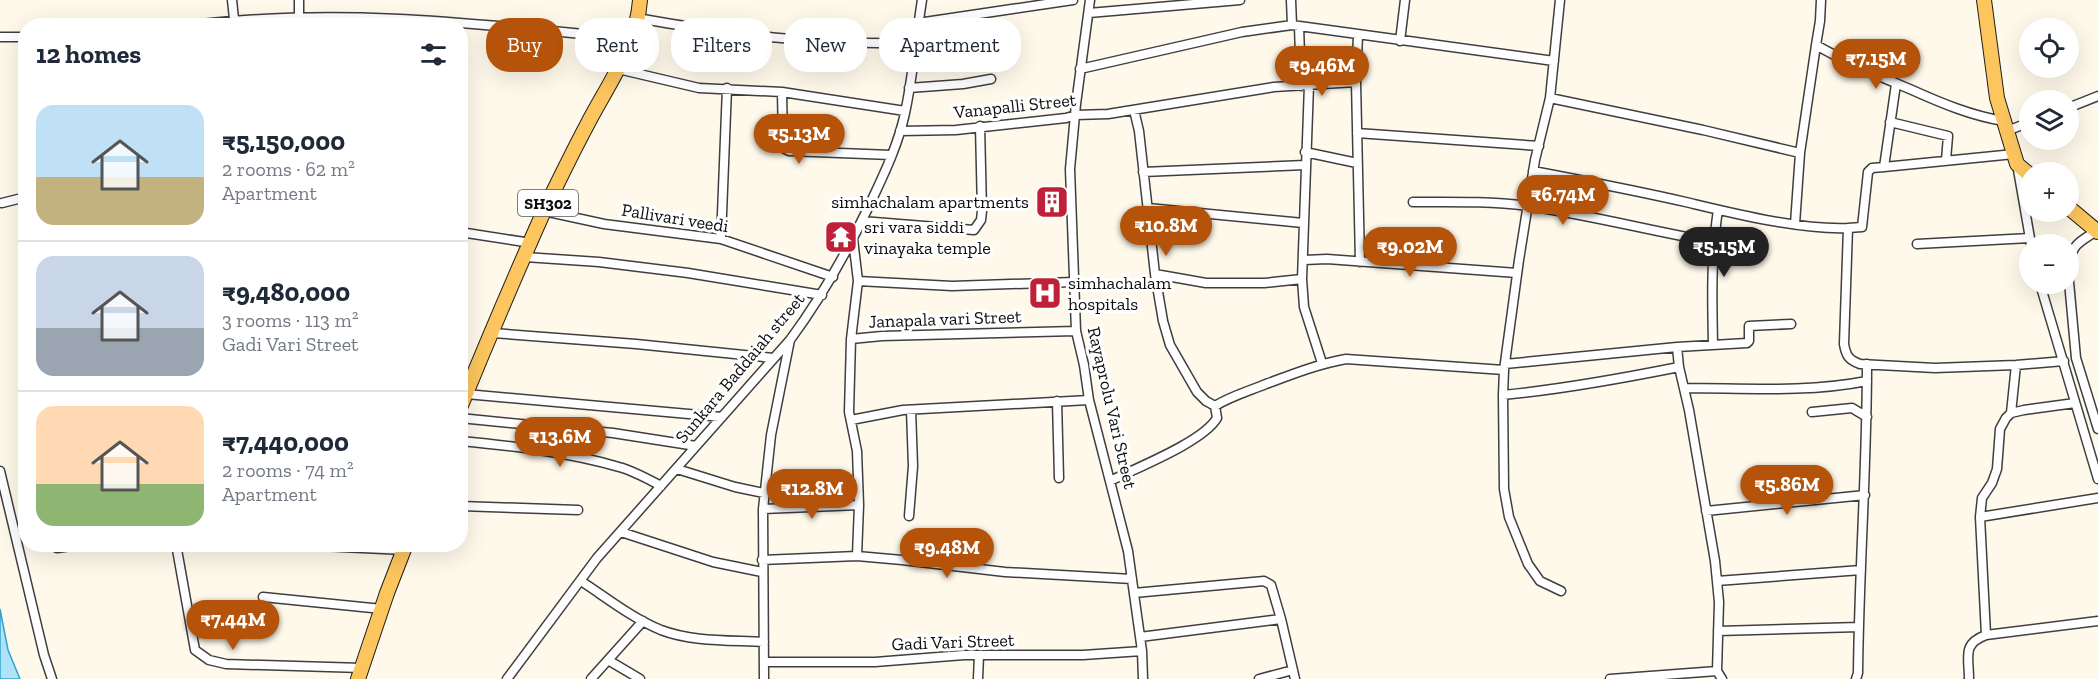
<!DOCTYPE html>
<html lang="en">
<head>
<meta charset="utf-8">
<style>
	:root { --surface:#fff; --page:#f6f6f7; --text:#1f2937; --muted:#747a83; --line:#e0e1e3; --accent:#b45309 }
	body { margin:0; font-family:"Zilla Slab",serif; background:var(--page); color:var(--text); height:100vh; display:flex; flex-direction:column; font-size:22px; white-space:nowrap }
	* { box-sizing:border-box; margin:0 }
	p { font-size:20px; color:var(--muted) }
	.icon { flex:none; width:33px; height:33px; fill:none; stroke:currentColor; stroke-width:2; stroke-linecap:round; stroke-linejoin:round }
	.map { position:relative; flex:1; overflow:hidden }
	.side { position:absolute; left:18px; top:18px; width:450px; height:534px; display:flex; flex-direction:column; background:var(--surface); border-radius:24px; box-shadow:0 6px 24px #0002 }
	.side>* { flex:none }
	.banner { position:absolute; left:486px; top:18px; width:570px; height:54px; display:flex; gap:12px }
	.tools { position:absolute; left:2019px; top:18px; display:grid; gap:12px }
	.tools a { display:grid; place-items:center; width:60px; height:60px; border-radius:50%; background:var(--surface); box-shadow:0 6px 24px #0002; font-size:30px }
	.price { position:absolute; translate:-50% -51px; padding:0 14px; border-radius:21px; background:var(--accent); color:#fff; font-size:20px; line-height:39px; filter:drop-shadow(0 2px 3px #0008) }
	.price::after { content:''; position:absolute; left:50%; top:36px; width:18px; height:14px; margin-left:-9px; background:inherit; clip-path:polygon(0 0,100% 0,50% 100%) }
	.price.selected { background:#222; color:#fff }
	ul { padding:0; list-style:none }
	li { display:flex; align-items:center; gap:18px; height:150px; padding:0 18px }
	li+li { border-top:2px solid var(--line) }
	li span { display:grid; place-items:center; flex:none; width:168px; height:120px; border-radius:18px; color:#555 }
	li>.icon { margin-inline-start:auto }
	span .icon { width:72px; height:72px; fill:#fffc; stroke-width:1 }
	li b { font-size:26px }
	h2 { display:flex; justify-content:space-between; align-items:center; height:72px; padding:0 18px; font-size:26px }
	.chip { padding:0 21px; border-radius:24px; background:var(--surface); box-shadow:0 6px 24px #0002; font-size:21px; line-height:54px }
	.chip.selected { background:var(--accent); color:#fff }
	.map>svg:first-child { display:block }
</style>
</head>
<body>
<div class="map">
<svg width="2098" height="679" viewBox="0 0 2098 679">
	<rect width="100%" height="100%" fill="#fff9eb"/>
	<path fill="#afe4f8" stroke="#34a2d1" stroke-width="1.5" d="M0 609 8 650 20 679H0Z"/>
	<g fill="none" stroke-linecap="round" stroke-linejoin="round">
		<defs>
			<path id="minor" d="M232 0 234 19
				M1090 0 1076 104 1070 169 1076 331 1084 365 1089 400 1128 551 1142 651 1143 679
				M1560 0 1550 98 1535 160 1519 260 1504 370 1503 395 1504 489 1509 517 1528 564 1540 581 1561 591
				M1821 0 1820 21 1816 45C1847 63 1879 76 1912 90 1941 103 1972 116 2004 121
				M1089 13 1240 0
				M637 18C731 35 820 45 916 43
				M918 23 1073 0
				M1292 25 1554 61
				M187 26C335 6 484 24 631 39
				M299 26V0
				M1299 26 1301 86
				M0 37H26
				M1400 41 1405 0
				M618 69 699 88 782 92 905 111
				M1080 69 1242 32 1292 25 1291 0
				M1356 82 1358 35
				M1309 85 1302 279 1304 307 1322 363
				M909 88 963 84 991 79
				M782 92 783 143 785 149 789 151 891 155
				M1550 98 1703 130 1800 153
				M2068 108 2098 96
				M1134 110 1139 131 1155 274 1163 321 1170 345 1197 392 1206 401 1215 406
				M1890 122 1948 136 1946 160
				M900 131 956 130 1066 118 1076 115 1108 114 1274 87 1356 82 1360 262
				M2007 131 2030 122
				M1357 133 1539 146
				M1305 152 1357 163
				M2017 164 2031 244
				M1884 167 2014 154
				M1533 171C1586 181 1638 191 1690 203 1736 214 1801 230 1848 228L1844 344C1846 356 1849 360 1860 364L1935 368 2016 365 2064 361
				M1143 172 1305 165
				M1413 202C1451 202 1490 201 1528 206 1590 215 1651 231 1713 242
				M2 203 26 197
				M1148 208 1303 223
				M544 211 604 224 721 239 833 277
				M862 221 974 230 981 220 982 211 980 126
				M1795 224 1800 153 1816 45
				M1848 228 1862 227 1868 172 1872 168 1884 167 1896 84
				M460 232 531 243
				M721 239 727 88
				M853 239 858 281 851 339 849 412 857 451 859 505 857 556
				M1917 244 2030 238
				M525 257 599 262 688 273 822 295
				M1304 260 1327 259 1517 273
				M2068 264C2074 242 2080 242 2098 230
				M2068 271 2076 358 2098 429
				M1155 274 1206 283H1264L1302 279
				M858 281 952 286 1074 282
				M2040 284 2098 479
				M493 333 636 344 773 358
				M851 339 882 336 1076 331
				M1713 344C1712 299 1711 255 1718 210
				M1677 347 1747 343 1749 341V326L1791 324
				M1505 364 1677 347 1679 367
				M1684 388C1745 388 1806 393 1867 381
				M466 394 722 417
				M1503 395C1565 389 1619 379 1679 367L1689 410 1715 561 1719 602 1717 671
				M1057 401 1059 478
				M1215 406C1231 396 1249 391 1266 384 1293 374 1318 364 1346 359L1504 370
				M1812 412 1852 408 1867 417
				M2011 413 2016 365
				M460 418 613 433 696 446
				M851 420 903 410 1089 400
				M460 441C513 446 568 452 619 467 634 471 648 479 661 486
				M677 469 735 487 764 493
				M0 471 44 655 52 679
				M1110 481C1136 468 1203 442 1217 418L1215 406
				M460 506 578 510
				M763 509 859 505
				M1706 511 1865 495
				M909 516 913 466 911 410
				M1980 517 2098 498
				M621 532 713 562 762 572
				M176 544 195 650 209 660 226 664 362 668
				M321 546 404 550
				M57 548 85 544
				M762 560 857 556 902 560 1005 572 1132 579
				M581 581C607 598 632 618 661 630 692 642 731 640 764 642
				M1717 581 1861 570
				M1134 593 1264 581 1271 585 1281 619
				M263 597 382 609
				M1718 631 1859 627
				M1986 635 2098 621
				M1140 637 1281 619 1295 679
				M608 660 640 679
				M764 662H875L964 655H1083L1142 651
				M1717 671 1722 679
				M507 679 597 558 790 340C821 298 846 254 869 206 883 176 898 146 905 113 913 76 916 37 922 0
				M591 679 643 621
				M764 679 763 509 771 435 790 340
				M978 679 979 655
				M1259 679 1293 670
				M1610 679 1717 671
				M1856 679 1858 673C1859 570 1867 467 1867 364
				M1969 679C1969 656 1962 644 1986 635L1980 517 1982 498 1992 483 1997 469 2000 429 2006 418 2011 413 2024 410 2075 403"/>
			<path id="primary" d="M1984 0 1997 98 2017 164 2030 175
				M2068 207 2098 232
				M460 408C487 342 515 276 544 211 558 182 572 153 587 125 607 86 637 46 640 0
				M358 679 387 593 406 544"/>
		</defs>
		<use href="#minor" stroke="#3f3f3f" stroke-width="11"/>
		<use href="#primary" stroke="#1d1d1d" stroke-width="16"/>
		<use href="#minor" stroke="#fff" stroke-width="8"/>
		<use href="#primary" stroke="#fcc55e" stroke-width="14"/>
	</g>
	<defs>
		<symbol id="building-square" viewBox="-11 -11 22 22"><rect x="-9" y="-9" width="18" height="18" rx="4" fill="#bf2139" stroke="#fff"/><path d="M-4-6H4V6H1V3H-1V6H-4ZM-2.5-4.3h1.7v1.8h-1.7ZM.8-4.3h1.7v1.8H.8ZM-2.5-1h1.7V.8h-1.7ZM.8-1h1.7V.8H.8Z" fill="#fff"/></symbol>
		<symbol id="temple-square" viewBox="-11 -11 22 22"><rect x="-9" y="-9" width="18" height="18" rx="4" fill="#bf2139" stroke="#fff"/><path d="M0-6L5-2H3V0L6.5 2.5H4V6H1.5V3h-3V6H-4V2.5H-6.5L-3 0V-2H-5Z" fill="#fff"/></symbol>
		<symbol id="hospital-square" viewBox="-11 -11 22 22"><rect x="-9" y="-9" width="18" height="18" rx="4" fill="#bf2139" stroke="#fff"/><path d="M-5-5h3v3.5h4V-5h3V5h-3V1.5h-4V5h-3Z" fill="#fff"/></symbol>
	</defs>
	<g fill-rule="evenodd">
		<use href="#building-square" x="1033" y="183" width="38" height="38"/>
		<use href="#temple-square" x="822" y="218" width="38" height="38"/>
		<use href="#hospital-square" x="1026" y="274" width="38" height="38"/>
	</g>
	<g text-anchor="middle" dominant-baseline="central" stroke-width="6" stroke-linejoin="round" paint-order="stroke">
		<rect fill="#fff" stroke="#555" stroke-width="1.5" x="518" y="190" width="60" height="26" rx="4.5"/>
		<g font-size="16" font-weight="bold" fill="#0c0c0c">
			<text x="548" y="203">SH302</text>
		</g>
		<g font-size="18" fill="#0c0c0c" stroke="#fff">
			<text transform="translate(1015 106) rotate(-6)">Vanapalli Street</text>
			<text transform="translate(675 218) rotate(9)">Pallivari veedi</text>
			<text transform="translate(945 319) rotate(-2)">Janapala vari Street</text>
			<text transform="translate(740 368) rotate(-50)">Sunkara Baddaiah street</text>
			<text transform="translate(1112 408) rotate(77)">Rayaprolu Vari Street</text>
			<text transform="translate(953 642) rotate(-2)">Gadi Vari Street</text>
		</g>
		<g font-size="18" fill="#0c0c0c" stroke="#fff" text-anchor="start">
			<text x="1029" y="202" text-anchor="end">simhachalam apartments</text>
			<text x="864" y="227">sri vara siddi<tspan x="864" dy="21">vinayaka temple</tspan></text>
			<text x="1068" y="283">simhachalam<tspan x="1068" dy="21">hospitals</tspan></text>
		</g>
	</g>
</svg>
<div class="tools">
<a><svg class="icon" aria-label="locate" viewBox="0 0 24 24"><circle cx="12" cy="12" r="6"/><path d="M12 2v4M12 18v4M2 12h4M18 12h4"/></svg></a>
<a><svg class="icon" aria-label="layers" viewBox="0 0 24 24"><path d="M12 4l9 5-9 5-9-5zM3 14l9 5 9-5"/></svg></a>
<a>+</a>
<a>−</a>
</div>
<b class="price" style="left:1876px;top:90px">₹7.15M</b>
<b class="price" style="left:1322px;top:97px">₹9.46M</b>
<b class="price" style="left:799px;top:165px">₹5.13M</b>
<b class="price" style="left:1563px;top:226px">₹6.74M</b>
<b class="price" style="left:1166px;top:257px">₹10.8M</b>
<b class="price" style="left:1410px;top:278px">₹9.02M</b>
<b class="price selected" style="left:1724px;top:278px">₹5.15M</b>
<b class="price" style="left:560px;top:468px">₹13.6M</b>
<b class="price" style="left:1787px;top:516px">₹5.86M</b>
<b class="price" style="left:812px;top:520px">₹12.8M</b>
<b class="price" style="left:947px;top:579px">₹9.48M</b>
<b class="price" style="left:233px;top:651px">₹7.44M</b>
<div class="banner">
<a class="chip selected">Buy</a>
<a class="chip">Rent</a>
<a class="chip">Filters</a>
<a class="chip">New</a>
<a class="chip">Apartment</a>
</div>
<section class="side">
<h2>12 homes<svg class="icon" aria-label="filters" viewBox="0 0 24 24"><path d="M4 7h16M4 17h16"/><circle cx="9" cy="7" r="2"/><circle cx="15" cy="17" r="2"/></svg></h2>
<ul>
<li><span style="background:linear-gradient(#bfe0f5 60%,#c2b280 0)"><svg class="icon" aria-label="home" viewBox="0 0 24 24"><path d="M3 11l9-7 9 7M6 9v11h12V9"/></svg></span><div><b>₹5,150,000</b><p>2 rooms · 62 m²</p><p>Apartment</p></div></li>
<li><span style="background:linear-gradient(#c9d6e8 60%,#9aa5b1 0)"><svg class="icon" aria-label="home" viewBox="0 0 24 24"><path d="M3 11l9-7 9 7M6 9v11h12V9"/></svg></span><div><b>₹9,480,000</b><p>3 rooms · 113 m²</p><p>Gadi Vari Street</p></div></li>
<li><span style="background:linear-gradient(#ffd9b3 65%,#8fb573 0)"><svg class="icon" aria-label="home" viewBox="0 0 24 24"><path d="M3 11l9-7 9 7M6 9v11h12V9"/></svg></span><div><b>₹7,440,000</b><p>2 rooms · 74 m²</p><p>Apartment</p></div></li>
</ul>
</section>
</div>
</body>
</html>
